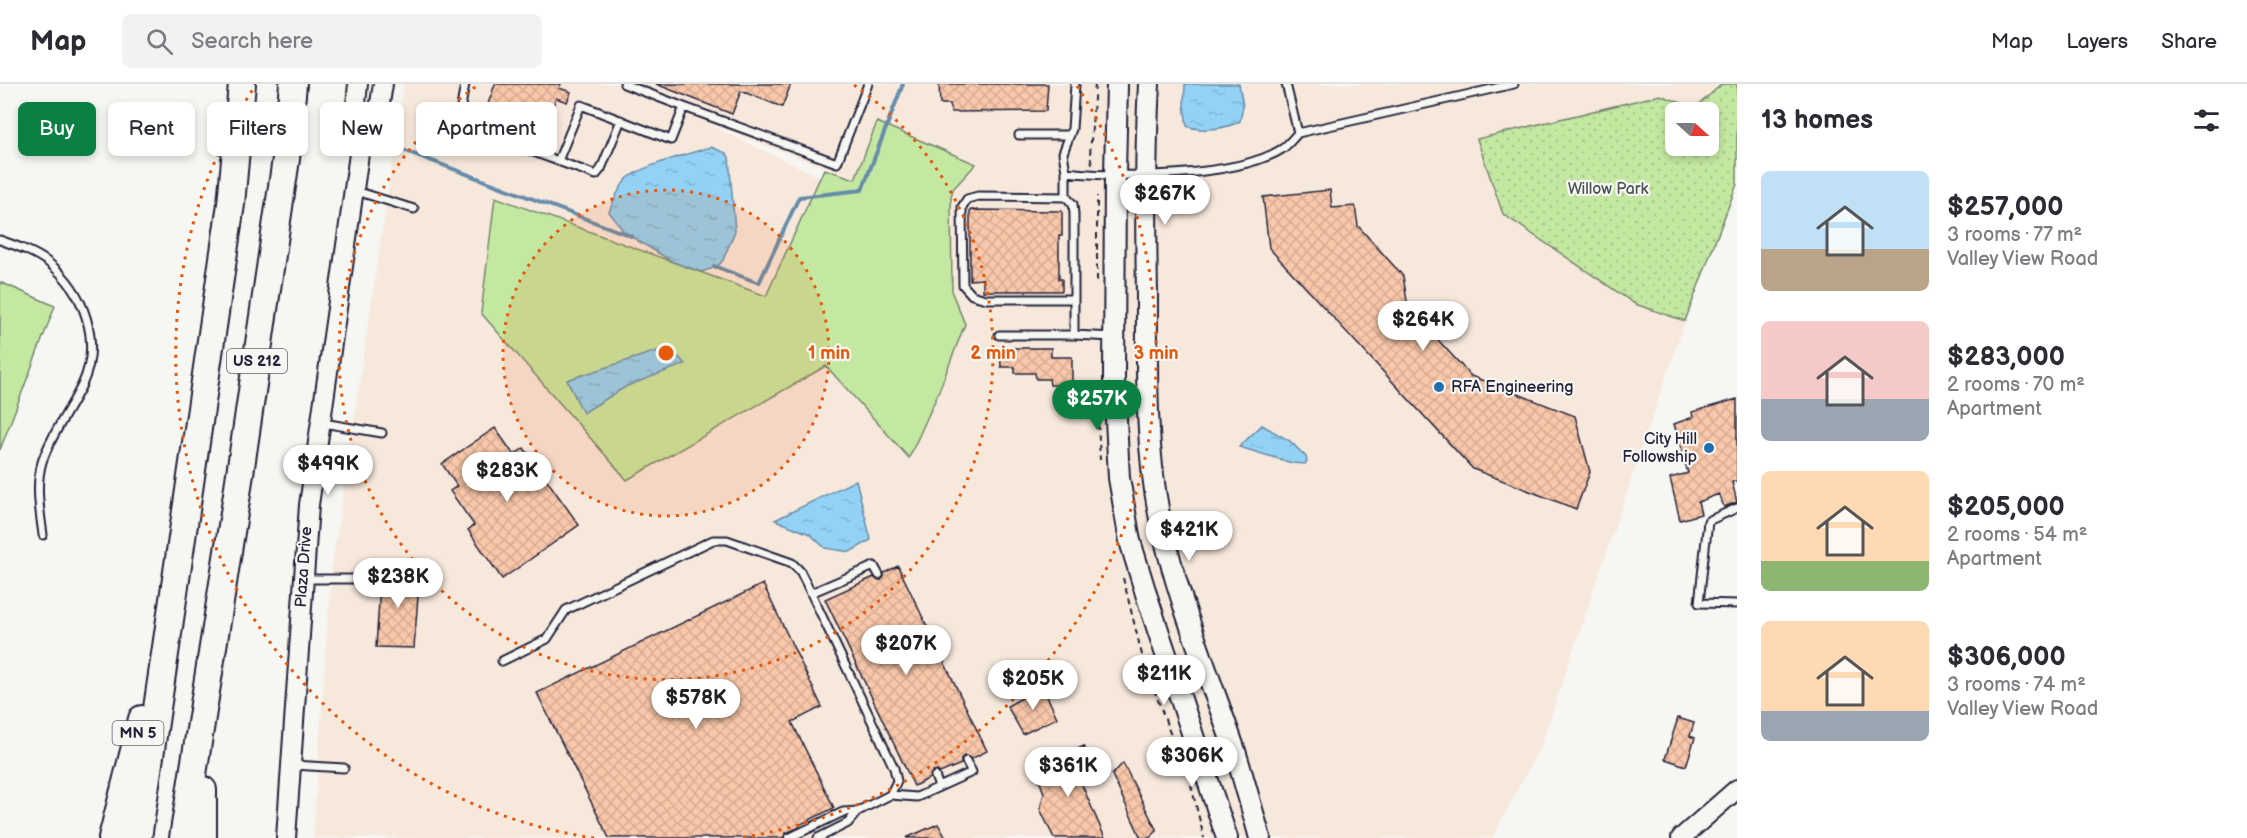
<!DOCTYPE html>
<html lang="en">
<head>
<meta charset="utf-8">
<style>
	:root { --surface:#fff; --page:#f2f2f3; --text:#2b2b33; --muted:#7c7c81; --line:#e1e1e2; --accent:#0b8043 }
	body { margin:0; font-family:"Balsamiq Sans",sans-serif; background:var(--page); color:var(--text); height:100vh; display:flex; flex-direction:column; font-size:22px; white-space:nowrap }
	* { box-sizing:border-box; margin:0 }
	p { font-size:20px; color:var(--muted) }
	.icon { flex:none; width:33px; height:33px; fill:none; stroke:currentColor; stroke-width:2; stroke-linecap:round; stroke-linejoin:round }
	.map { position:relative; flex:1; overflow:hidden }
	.sheet { display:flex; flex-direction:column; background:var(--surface); width:510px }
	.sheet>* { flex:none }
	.hud { position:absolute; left:18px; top:18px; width:570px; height:54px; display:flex; gap:12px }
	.needle { width:39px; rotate:111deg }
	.fabs { position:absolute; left:1665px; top:18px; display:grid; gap:12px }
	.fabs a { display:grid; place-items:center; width:54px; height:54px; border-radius:9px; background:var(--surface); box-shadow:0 3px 9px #0003; font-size:30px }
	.price { position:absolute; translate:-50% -51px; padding:0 14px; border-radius:21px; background:#fff; color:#222; font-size:20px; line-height:39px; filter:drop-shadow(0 2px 3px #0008) }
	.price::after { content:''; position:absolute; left:50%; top:36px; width:18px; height:14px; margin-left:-9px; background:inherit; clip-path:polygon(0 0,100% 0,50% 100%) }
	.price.current { background:var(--accent); color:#fff }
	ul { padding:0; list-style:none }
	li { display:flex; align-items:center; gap:18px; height:150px; padding:0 24px }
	li span { display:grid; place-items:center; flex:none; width:168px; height:120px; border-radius:9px; color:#555 }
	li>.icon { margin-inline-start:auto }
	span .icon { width:72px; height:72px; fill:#fffc; stroke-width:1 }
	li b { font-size:26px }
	h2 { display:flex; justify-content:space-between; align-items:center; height:72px; padding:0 24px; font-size:26px }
	.tag { padding:0 21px; border-radius:9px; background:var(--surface); box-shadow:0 3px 9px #0003; font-size:21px; line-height:54px }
	.tag.current { background:var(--accent); color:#fff }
	header { display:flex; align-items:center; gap:36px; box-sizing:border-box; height:84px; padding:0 30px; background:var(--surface); border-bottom:2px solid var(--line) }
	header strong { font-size:28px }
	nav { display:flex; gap:33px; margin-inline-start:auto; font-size:21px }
	.search { width:420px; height:54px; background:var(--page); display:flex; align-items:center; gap:15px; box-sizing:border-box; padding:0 21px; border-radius:9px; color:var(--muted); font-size:22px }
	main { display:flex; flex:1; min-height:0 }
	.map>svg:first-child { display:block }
</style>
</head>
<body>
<header>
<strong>Map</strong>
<div class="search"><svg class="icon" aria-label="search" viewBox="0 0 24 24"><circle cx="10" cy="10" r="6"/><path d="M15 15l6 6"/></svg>Search here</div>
<nav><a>Map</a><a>Layers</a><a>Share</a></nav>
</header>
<main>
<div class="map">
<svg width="1737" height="754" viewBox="0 0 1737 754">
	<defs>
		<pattern id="park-dots" width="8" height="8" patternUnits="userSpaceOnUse" patternTransform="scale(1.5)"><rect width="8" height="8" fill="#c4e8a1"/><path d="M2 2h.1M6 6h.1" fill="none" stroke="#a8c78c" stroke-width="1.8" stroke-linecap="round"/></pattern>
		<pattern id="water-ripples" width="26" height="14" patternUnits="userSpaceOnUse" patternTransform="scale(1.5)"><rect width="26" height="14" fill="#93d2f4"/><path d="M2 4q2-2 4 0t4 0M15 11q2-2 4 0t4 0" fill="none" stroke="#7eb4d2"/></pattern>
		<pattern id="building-cross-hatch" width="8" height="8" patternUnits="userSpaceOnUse" patternTransform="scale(1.5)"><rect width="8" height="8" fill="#f9c7a9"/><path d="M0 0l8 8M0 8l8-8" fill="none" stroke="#d5ab92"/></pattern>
	</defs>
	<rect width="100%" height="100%" fill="#f6f6f2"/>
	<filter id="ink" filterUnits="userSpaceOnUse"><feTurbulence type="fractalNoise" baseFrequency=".0167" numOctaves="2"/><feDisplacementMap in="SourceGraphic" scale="12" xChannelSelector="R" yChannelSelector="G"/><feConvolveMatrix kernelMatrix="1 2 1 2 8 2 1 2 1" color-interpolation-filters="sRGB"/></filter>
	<g filter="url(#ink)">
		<path fill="#f7e8dc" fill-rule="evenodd" d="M404 0H1722L1695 24 1660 11 1613 205 1685 237 1541 661 1492 754H313L331 489ZM710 40 855 95 850 107 710 41Z"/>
		<path fill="#c4e8a1" stroke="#73856e" stroke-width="1.5" d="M877 38 976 80 953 105 951 113 952 209 965 240 937 312 909 374 826 282 627 396 481 229 495 113 766 212 824 85 855 95Z
			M0 198 55 222 0 366Z"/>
		<path fill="url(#park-dots)" stroke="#73856e" stroke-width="1.5" fill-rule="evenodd" d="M1722 0H1737V100L1685 237 1635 220 1503 130 1477 55 1660 11 1695 24ZM1676 28H1708V62H1676Z"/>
		<path fill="url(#water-ripples)" stroke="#668caa" stroke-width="1.5" d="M1185 0H1239L1243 23 1240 37C1226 45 1202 48 1187 42L1184 20Z
			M711 63 726 69 729 73 735 147 723 176 717 183 701 188 673 178 625 149 609 128C613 118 619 103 627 95 640 82 692 69 711 63Z
			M669 263 685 280 627 302 583 329 567 296Z
			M1262 341 1290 357 1306 373 1307 377 1305 380 1292 379 1239 363Z
			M856 396 871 456 850 468 825 464 810 450 775 436Z"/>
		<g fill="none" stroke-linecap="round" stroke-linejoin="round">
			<path stroke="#668caa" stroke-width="4" d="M395 63 631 152
				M714 182 759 199 799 113 862 106 903 0"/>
		</g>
		<path fill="url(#building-cross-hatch)" stroke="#22223b" stroke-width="1.5" d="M495 0H561L559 4 571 8 567 18 556 14 545 44 487 23Z
			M656 0H791L782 23 741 7 732 30Z
			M939 0H1048L1046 27 951 28 950 20H940Z
			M1330 106 1332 124 1355 122 1358 142 1403 192 1408 223 1471 292 1575 332 1590 388 1576 425 1473 385 1269 164 1263 113Z
			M970 126 1062 127V152H1059V195H1062V207H983V195L970 196Z
			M1000 264H1051V273H1072V301H1050L1049 295H1036L1035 289H1015V283H1001Z
			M1737 315V397L1732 398 1737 418 1724 423 1719 410 1698 418 1701 430 1680 436 1670 394 1688 389 1674 340 1693 333 1692 328Z
			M495 344 514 371 524 364 579 441 502 495 468 446 474 441 450 407 457 402 442 380Z
			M898 482 987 667 971 675 964 672 961 675V680L940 689 937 687H933L930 694 914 702 825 515 874 493 877 496H881L884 493V489Z
			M381 486 420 487 414 564 376 563Z
			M763 500 822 623 792 638 834 724 799 741 800 743 786 749 783 754H609L537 609Z
			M1043 603 1057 634 1023 650 1007 622Z
			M1678 634 1694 639 1690 652 1695 654 1686 682 1665 675Z
			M1084 662 1092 680 1076 687 1105 754H1054L1040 725 1044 709 1035 685Z
			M1123 679 1157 747 1149 754H1141L1112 691Z
			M938 740 946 754H906Z"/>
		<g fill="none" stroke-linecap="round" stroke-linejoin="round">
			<defs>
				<path id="service" d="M465 0 458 40 558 77 581 21 671 56 684 23 837 79 868 0
					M624 0 684 23
					M1075 0 1072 45 1063 69 1066 88C1120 94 1236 94 1282 65 1288 61 1293 54 1298 49L1514 0
					M1286 0 1298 49
					M1019 51H1070
					M558 77 596 91 601 85 621 36
					M1066 88V113L1073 120 1074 130V251L1113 253
					M356 107 414 125
					M1066 113 978 112 967 115 962 123 963 201 972 211 986 215H1073
					M0 156C17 162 35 168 49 179 85 208 102 258 82 301 69 327 51 351 42 378 35 402 40 427 43 451
					M999 251H1074
					M323 339 382 349
					M1737 424 1708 437 1699 519 1737 520
					M305 495H362
					M811 509 874 482 879 491
					M502 577 547 555 566 526 713 456H727L792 479 800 487 811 509 894 684 897 697 890 711 858 727 843 728 789 754
					M293 681 344 684
					M935 692 939 703
					M890 711 917 713 972 688 966 677
					M818 754 848 739 858 727"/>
				<path id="tertiary" d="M359 70 379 26 383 0
					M286 754 309 421 359 70 354 40 358 0
					M1681 754 1737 705"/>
				<path id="secondary" d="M1117 0 1115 90 1114 296 1119 394 1130 457 1147 513 1227 754
					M1149 0C1145 71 1146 142 1147 213 1147 285 1145 358 1159 430 1176 512 1208 588 1235 667 1244 696 1252 725 1260 754"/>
				<path id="motorway" d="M112 754 142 635
					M138 754 231 120 242 0
					M183 754 237 410 286 75 293 0
					M203 754V706"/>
			</defs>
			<use href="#service" stroke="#22223b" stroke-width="11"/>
			<use href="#tertiary" stroke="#22223b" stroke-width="22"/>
			<use href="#secondary" stroke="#22223b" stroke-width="24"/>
			<use href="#motorway" stroke="#22223b" stroke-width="30"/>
			<path stroke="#22223b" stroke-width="2" stroke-dasharray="6 4.5" stroke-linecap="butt" d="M1092 80 1090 71 1095 0
				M1097 197V112
				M1096 298 1100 376
				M1123 494 1143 575 1170 649 1182 673
				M1191 701 1204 754"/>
			<use href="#service" stroke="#f6f6f2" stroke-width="7"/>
			<use href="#tertiary" stroke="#f6f6f2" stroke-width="18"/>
			<use href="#secondary" stroke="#f6f6f2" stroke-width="20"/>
			<use href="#motorway" stroke="#f6f6f2" stroke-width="26"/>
		</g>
	</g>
	<circle cx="666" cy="269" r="163" fill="#e8590c" fill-opacity=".12"/>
	<g fill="none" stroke="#e8590c" stroke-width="3" stroke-dasharray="3 6">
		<circle cx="666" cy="269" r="163"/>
		<path d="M854 1A327 327 0 1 1 478 1"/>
		<path d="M594 754A490 490 0 0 1 255 2M1077 2A490 490 0 0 1 738 754"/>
	</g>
	<g fill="#1f6fb2" stroke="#f6f6f2" stroke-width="2">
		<circle cx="1439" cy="303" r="6"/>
		<circle cx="1709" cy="364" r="6"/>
	</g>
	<g text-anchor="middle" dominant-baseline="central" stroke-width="4.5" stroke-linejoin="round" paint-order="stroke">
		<g fill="#f6f6f2" stroke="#626272" stroke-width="1.5">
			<rect x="227" y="265" width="60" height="24" rx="4.5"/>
			<rect x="112.5" y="637" width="51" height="24" rx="4.5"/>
		</g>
		<g font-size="15" font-weight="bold" fill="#22223b">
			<text x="257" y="277">US 212</text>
			<text x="138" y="649">MN 5</text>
		</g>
		<g font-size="16" fill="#4a5454" stroke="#f6f6f2">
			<text x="1608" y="105">Willow Park</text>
		</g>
		<g font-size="16" fill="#22223b" stroke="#f6f6f2" text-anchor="start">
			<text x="1451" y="303">RFA Engineering</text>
			<text x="1697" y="355" text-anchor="end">City Hill<tspan x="1697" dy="18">Followship</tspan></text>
		</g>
		<g font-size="16" fill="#22223b" stroke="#f6f6f2">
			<text transform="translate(304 483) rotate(-86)">Plaza Drive</text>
		</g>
	</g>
	<circle cx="666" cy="269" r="9" fill="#e8590c" stroke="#f6f6f2" stroke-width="3"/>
	<g font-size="18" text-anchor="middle" font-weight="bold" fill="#e8590c" stroke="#f6f6f2" stroke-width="4.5" stroke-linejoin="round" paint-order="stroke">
		<text x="829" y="275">1 min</text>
		<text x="993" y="275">2 min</text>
		<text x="1156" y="275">3 min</text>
	</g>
</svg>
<div class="fabs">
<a><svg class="needle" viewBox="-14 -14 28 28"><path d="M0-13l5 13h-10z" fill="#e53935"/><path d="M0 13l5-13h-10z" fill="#7c7c81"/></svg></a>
</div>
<b class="price" style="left:1165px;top:142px">$267K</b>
<b class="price" style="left:1423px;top:268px">$264K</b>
<b class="price current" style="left:1097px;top:347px">$257K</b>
<b class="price" style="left:328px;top:412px">$499K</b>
<b class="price" style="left:507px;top:419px">$283K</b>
<b class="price" style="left:1189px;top:478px">$421K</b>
<b class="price" style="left:398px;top:525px">$238K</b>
<b class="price" style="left:906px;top:592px">$207K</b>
<b class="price" style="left:1164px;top:622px">$211K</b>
<b class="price" style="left:1033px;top:627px">$205K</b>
<b class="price" style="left:696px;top:646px">$578K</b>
<b class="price" style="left:1192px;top:704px">$306K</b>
<b class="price" style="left:1068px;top:714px">$361K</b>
<div class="hud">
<a class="tag current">Buy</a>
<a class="tag">Rent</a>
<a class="tag">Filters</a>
<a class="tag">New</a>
<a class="tag">Apartment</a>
</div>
</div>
<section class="sheet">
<h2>13 homes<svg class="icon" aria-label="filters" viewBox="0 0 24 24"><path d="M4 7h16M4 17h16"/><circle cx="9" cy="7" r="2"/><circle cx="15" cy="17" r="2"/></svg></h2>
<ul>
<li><span style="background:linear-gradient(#bfe0f5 65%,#b9a48a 0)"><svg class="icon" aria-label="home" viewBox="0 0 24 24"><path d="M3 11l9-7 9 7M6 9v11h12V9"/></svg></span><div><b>$257,000</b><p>3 rooms · 77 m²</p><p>Valley View Road</p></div></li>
<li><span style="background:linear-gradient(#f6c9c9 65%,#9aa5b1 0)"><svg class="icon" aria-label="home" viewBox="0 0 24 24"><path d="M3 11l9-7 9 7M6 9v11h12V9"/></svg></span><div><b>$283,000</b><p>2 rooms · 70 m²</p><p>Apartment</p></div></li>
<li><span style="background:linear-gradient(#ffd9b3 75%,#8fb573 0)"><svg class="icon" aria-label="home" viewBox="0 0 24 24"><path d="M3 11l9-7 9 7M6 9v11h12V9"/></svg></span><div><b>$205,000</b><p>2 rooms · 54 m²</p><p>Apartment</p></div></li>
<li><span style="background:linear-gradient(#ffd9b3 75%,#9aa5b1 0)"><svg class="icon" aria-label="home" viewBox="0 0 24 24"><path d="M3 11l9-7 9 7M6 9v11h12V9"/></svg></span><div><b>$306,000</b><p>3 rooms · 74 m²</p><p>Valley View Road</p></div></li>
</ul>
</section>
</main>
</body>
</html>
